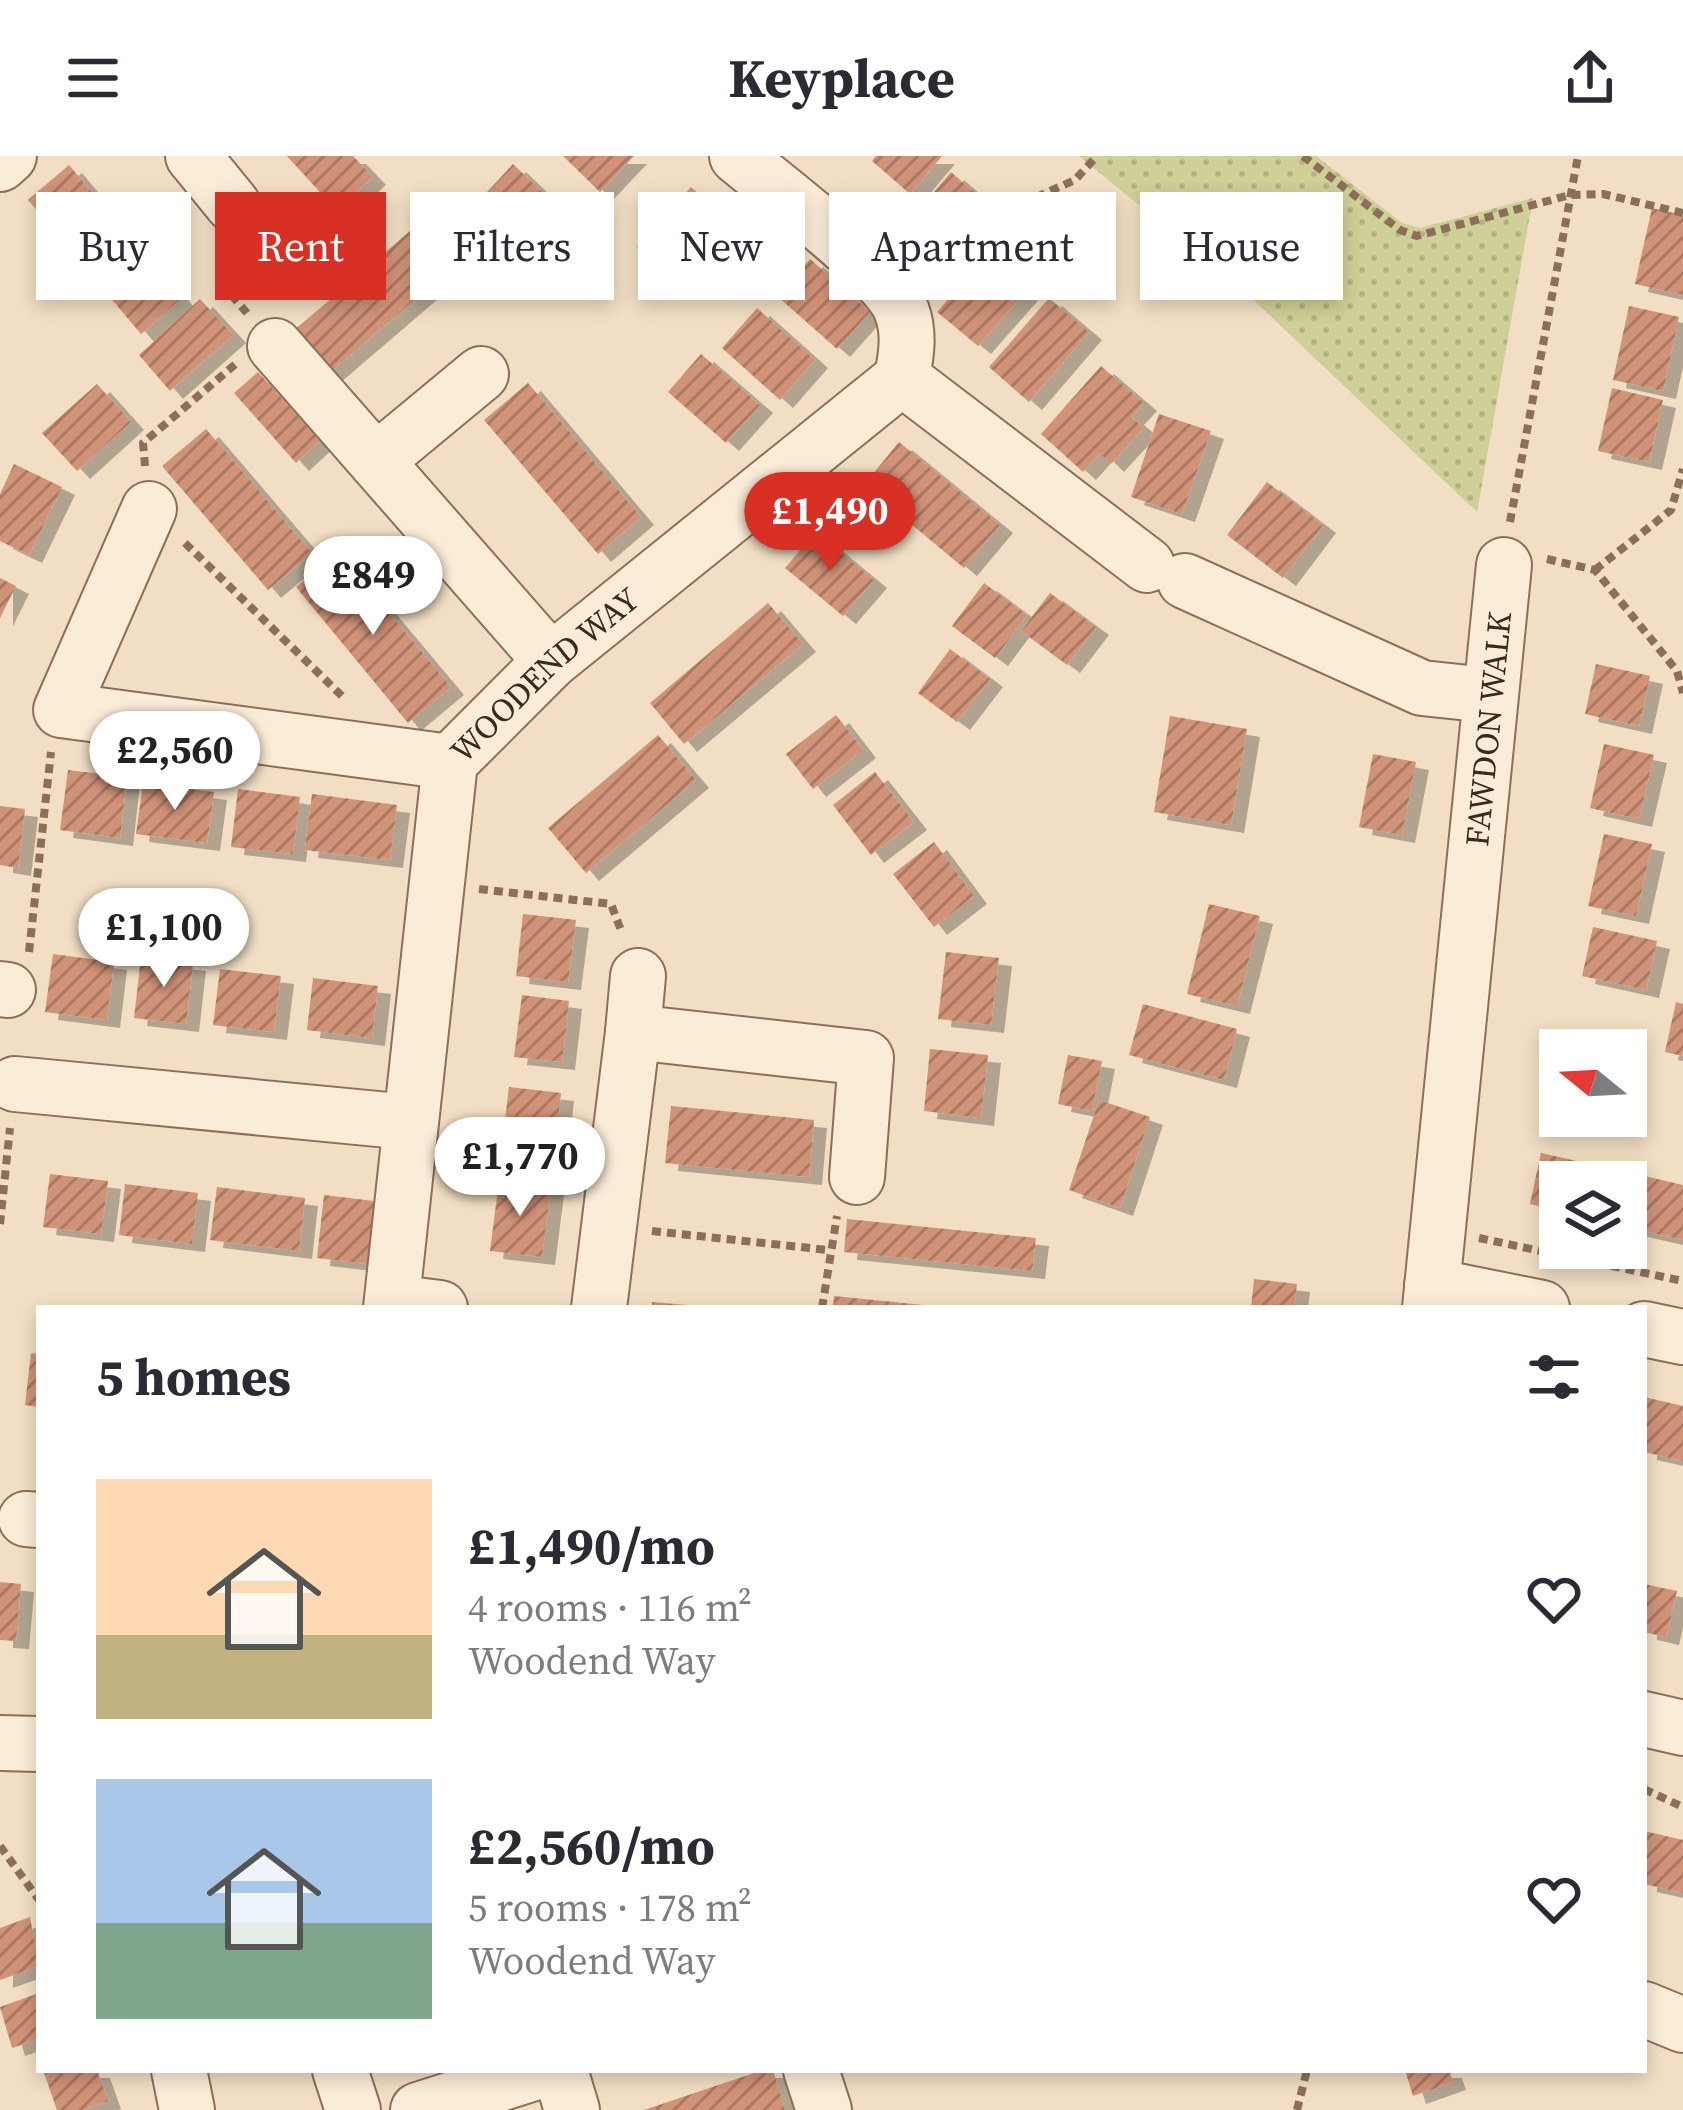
<!DOCTYPE html>
<html lang="en">
<head>
<meta charset="utf-8">
<style>
	:root { --surface:#fff; --page:#f2f2f3; --text:#2b2b33; --muted:#7c7c81; --accent:#d93025 }
	body { margin:0; font-family:"Source Serif 4",serif; background:var(--page); color:var(--text); height:100vh; display:flex; flex-direction:column; font-size:45px; white-space:nowrap }
	* { box-sizing:border-box; margin:0 }
	p { font-size:39px; color:var(--muted) }
	.icon { flex:none; width:66px; height:66px; fill:none; stroke:currentColor; stroke-width:2; stroke-linecap:round; stroke-linejoin:round }
	.map { position:relative; flex:1; overflow:hidden }
	.details { position:absolute; left:36px; top:1149px; width:1611px; height:768px; display:flex; flex-direction:column; background:var(--surface); border-radius:0px; box-shadow:0 6px 18px #0003 }
	.details>* { flex:none }
	.guide { position:absolute; left:36px; top:36px; width:1611px; height:108px; display:flex; gap:24px }
	.needle { width:78px; rotate:288deg }
	.fabs { position:absolute; left:1539px; top:873px; display:grid; gap:24px }
	.fabs a { display:grid; place-items:center; width:108px; height:108px; border-radius:0px; background:var(--surface); box-shadow:0 6px 18px #0003; font-size:60px }
	.price { position:absolute; translate:-50% -102px; padding:0 27px; border-radius:42px; background:#fff; color:#222; font-size:39px; line-height:78px; filter:drop-shadow(0 3px 6px #0008) }
	.price::after { content:''; position:absolute; left:50%; top:72px; width:36px; height:27px; margin-left:-18px; background:inherit; clip-path:polygon(0 0,100% 0,50% 100%) }
	.price.on { background:var(--accent); color:#fff }
	ul { padding:0; list-style:none }
	li { display:flex; align-items:center; gap:36px; height:300px; padding:0 60px }
	li span { display:grid; place-items:center; flex:none; width:336px; height:240px; border-radius:0px; color:#555 }
	li>.icon { margin-inline-start:auto }
	span .icon { width:144px; height:144px; fill:#fffc; stroke-width:1 }
	li b { font-size:51px }
	h2 { display:flex; justify-content:space-between; align-items:center; height:144px; padding:0 60px; font-size:51px }
	.pill { padding:0 42px; border-radius:0px; background:var(--surface); box-shadow:0 6px 18px #0003; font-size:42px; line-height:108px }
	.pill.on { background:var(--accent); color:#fff }
	header { display:flex; justify-content:space-between; align-items:center; height:156px; padding:0 60px; background:var(--surface); font-size:54px; font-weight:700 }
	.map>svg:first-child { display:block }
</style>
</head>
<body>
<header><svg class="icon" aria-label="menu" viewBox="0 0 24 24"><path d="M4 6h16M4 12h16M4 18h16"/></svg>Keyplace<svg class="icon" aria-label="share" viewBox="0 0 24 24"><path d="M12 15V3M7 8l5-5 5 5M5 13v7h14v-7"/></svg></header>
<div class="map">
<svg width="1683" height="1954" viewBox="0 0 1683 1954">
	<defs>
		<pattern id="green-dots" width="8" height="8" patternUnits="userSpaceOnUse" patternTransform="scale(3)"><rect width="8" height="8" fill="#cfd097"/><path d="M2 2h.1M6 6h.1" fill="none" stroke="#b3b382" stroke-width="1.8" stroke-linecap="round"/></pattern>
		<pattern id="building-hatch" width="6" height="6" patternUnits="userSpaceOnUse" patternTransform="scale(3)"><rect width="6" height="6" fill="#d19378"/><path d="M-1 1l2-2M0 6l6-6M5 7l2-2" fill="none" stroke="#ab7862"/></pattern>
		<filter id="shadow"><feDropShadow dx="13" dy="8" stdDeviation="0" flood-color="#0004"/></filter>
	</defs>
	<rect width="100%" height="100%" fill="#f1dec4"/>
	<path fill="url(#green-dots)" d="M1079 0H1316L1402 67 1420 72 1533 42 1477 356 1245 136Z"/>
	<path fill="url(#building-hatch)" filter="url(#shadow)" d="M287 0H353L373 21 336 54Z
		M563 0H634L600 36Z
		M876 0H942L910 38 872 5Z
		M513 8 581 73 545 111 478 46Z
		M69 9 181 143 141 178 28 44Z
		M951 16 997 56 952 108 906 69Z
		M691 31 727 63 674 123 637 91Z
		M1652 52 1683 59V139L1635 128Z
		M431 57 467 99 327 219 291 177Z
		M989 97 1029 132 978 190 937 156Z
		M810 103 870 156 837 193 777 140Z
		M1049 142 1089 176 1029 246 989 211Z
		M200 143 233 179 170 235 139 199Z
		M1629 150 1679 161 1663 235 1613 224Z
		M757 152 815 204 780 244 722 192Z
		M701 198 760 249 726 287 668 236Z
		M1101 210 1144 247 1131 261 1144 272 1111 308 1100 297 1083 316 1041 278Z
		M258 216 320 285 296 307 234 237Z
		M528 227 641 361 598 398 484 264Z
		M97 228 131 266 77 315 42 277Z
		M1612 232 1663 244 1649 306 1598 295Z
		M1159 258 1211 275 1182 358 1131 341Z
		M206 273 312 397 268 434 162 310Z
		M899 286 1000 369 964 412 864 329Z
		M14 308 62 331 29 399 0 385V338Z
		M1267 326 1323 369 1283 422 1227 379Z
		M816 376 874 424 843 460 785 412Z
		M338 396 451 531 408 567 296 431Z
		M0 422 16 430 0 462Z
		M984 427 1027 459 995 502 952 470Z
		M1050 437 1096 471 1067 509 1021 475Z
		M768 447 803 488 684 588 650 547Z
		M950 493 990 523 957 566 918 537Z
		M1596 508 1650 520 1639 570 1585 558Z
		M836 559 863 594 813 633 786 598Z
		M1170 560 1247 573 1231 669 1154 656Z
		M658 579 696 624 586 717 548 672Z
		M1604 588 1654 599 1639 663 1590 652Z
		M1373 598 1416 606 1402 679 1359 671Z
		M68 614 127 621 120 682 60 674Z
		M875 616 914 666 871 699 833 649Z
		M143 627 214 636 207 687 136 678Z
		M238 633 300 641 293 698 231 691Z
		M312 638 397 649 390 704 305 694Z
		M0 650 25 653 18 712 0 709Z
		M1604 678 1652 688 1636 760 1588 750Z
		M934 686 974 740 934 771 893 718Z
		M1209 748 1260 760 1237 850 1187 838Z
		M523 758 576 764 568 826 516 820Z
		M1593 771 1657 785 1646 834 1582 820Z
		M946 796 999 802 991 869 938 863Z
		M53 798 114 806 107 864 45 856Z
		M141 801 193 807 186 868 134 862Z
		M220 813 281 820 274 876 213 869Z
		M313 822 378 830 372 882 307 874Z
		M522 839 569 845 562 906 514 901Z
		M1676 846 1683 848V900L1665 896Z
		M1143 848 1237 873 1224 924 1129 899Z
		M930 893 988 899 981 962 924 955Z
		M1068 899 1102 905 1092 955 1058 948Z
		M509 931 561 937 554 1003 501 996Z
		M1099 944 1150 961 1120 1052 1069 1034Z
		M671 950 814 964 809 1021 665 1007Z
		M1541 997 1617 1014 1614 1026H1560V1055L1530 1048Z
		M50 1018 108 1025 101 1078 43 1071Z
		M1636 1018 1683 1029V1084L1626 1071Z
		M499 1025 551 1031 542 1101 490 1095Z
		M125 1028 198 1037 192 1088 119 1079Z
		M217 1031 305 1042 299 1095 210 1084Z
		M324 1039 374 1045 367 1108 317 1102Z
		M847 1063 1036 1082 1032 1115 844 1096Z
		M1254 1123 1297 1128 1294 1152H1251Z
		M834 1140 923 1149V1152H833Z
		M652 1146 687 1149V1152H652Z
		M31 1197 39 1198V1251L25 1249Z
		M1644 1241 1683 1250V1305L1644 1296Z
		M0 1426 21 1428 16 1485 0 1484Z
		M1644 1428 1677 1435 1666 1481 1644 1476Z
		M1644 1675 1683 1684V1737L1644 1728Z
		M30 1761 39 1810 0 1824V1772Z
		M39 1837V1883L12 1892 0 1851Z
		M43 1914H97L108 1945 82 1954H57Z
		M763 1914H773L785 1954H644Z
		M1405 1914H1449L1453 1926 1413 1940Z"/>
	<g fill="none" stroke-linecap="round" stroke-linejoin="round">
		<defs>
			<g id="minor">
				<path d="M193 0 233 49"/>
				<path d="M0 8 9 0"/>
				<path d="M275 190 551 505"/>
				<path d="M902 222 1147 409"/>
				<path d="M376 305 481 218"/>
				<path d="M149 353 61 554 450 606"/>
				<path d="M1185 425 1422 532 1488 539"/>
				<path d="M0 833 8 834"/>
				<path d="M633 876 638 820"/>
				<path d="M15 928 409 966"/>
				<path d="M1432 1130 1542 1152"/>
				<path d="M392 1146 440 1152"/>
				<path id="s1" d="M391 1152 450 606 551 505 902 222C906 200 910 178 902 156 890 117 773 31 737 0"/>
				<path d="M599 1152 633 876 866 902 857 1021"/>
				<path id="s2" d="M1430 1152 1504 409"/>
				<path d="M1644 1173 1683 1181"/>
				<path d="M26 1363 39 1364"/>
				<path d="M1644 1563 1683 1572"/>
				<path d="M0 1587 39 1588"/>
				<path d="M1644 1853 1683 1869"/>
				<path d="M179 1914 187 1954"/>
				<path d="M340 1914 353 1954"/>
				<path d="M560 1914 572 1954"/>
				<path d="M811 1914 824 1954"/>
				<path d="M418 1954 543 1914"/>
			</g>
		</defs>
		<use href="#minor" stroke="#8d6f59" stroke-width="58"/>
		<path stroke="#8d6f59" stroke-width="8" stroke-dasharray="9 6" stroke-linecap="butt" d="M1303 0 1400 74 1417 80 1570 39 1603 38 1683 57
			M233 93 234 142 247 157
			M938 130 1007 54 1075 24 1097 0
			M145 310 143 287 238 206
			M1510 366 1578 0
			M185 387 346 544
			M1547 403 1595 414 1677 515 1683 537
			M1595 414 1671 354 1683 313
			M479 733 611 748 622 777
			M29 796 51 596
			M0 1068 10 972
			M652 1075 828 1094
			M1479 1082 1683 1125
			M822 1152 837 1060
			M1644 1633 1683 1651
			M0 1690 39 1744
			M1297 1954 1307 1914"/>
		<use href="#minor" stroke="#fbecd8" stroke-width="54"/>
	</g>
	<g text-anchor="middle" dominant-baseline="central" stroke-width="10" stroke-linejoin="round" paint-order="stroke">
		<g font-size="33" fill="#3c291e" stroke="#f8e9d4">
			<text stroke="none"><textPath href="#s1" startOffset="678">WOODEND WAY</textPath></text>
			<text stroke="none"><textPath href="#s2" startOffset="582">FAWDON WALK</textPath></text>
		</g>
	</g>
</svg>
<div class="fabs">
<a><svg class="needle" viewBox="-14 -14 28 28"><path d="M0-13l5 13h-10z" fill="#e53935"/><path d="M0 13l5-13h-10z" fill="#7c7c81"/></svg></a>
<a><svg class="icon" aria-label="layers" viewBox="0 0 24 24"><path d="M12 4l9 5-9 5-9-5zM3 14l9 5 9-5"/></svg></a>
</div>
<b class="price on" style="left:830px;top:418px">£1,490</b>
<b class="price" style="left:373px;top:482px">£849</b>
<b class="price" style="left:175px;top:657px">£2,560</b>
<b class="price" style="left:164px;top:834px">£1,100</b>
<b class="price" style="left:520px;top:1063px">£1,770</b>
<div class="guide">
<a class="pill">Buy</a>
<a class="pill on">Rent</a>
<a class="pill">Filters</a>
<a class="pill">New</a>
<a class="pill">Apartment</a>
<a class="pill">House</a>
</div>
<section class="details">
<h2>5 homes<svg class="icon" aria-label="filters" viewBox="0 0 24 24"><path d="M4 7h16M4 17h16"/><circle cx="9" cy="7" r="2"/><circle cx="15" cy="17" r="2"/></svg></h2>
<ul>
<li><span style="background:linear-gradient(#ffd9b3 65%,#c2b280 0)"><svg class="icon" aria-label="home" viewBox="0 0 24 24"><path d="M3 11l9-7 9 7M6 9v11h12V9"/></svg></span><div><b>£1,490/mo</b><p>4 rooms · 116 m²</p><p>Woodend Way</p></div><svg class="icon" aria-label="heart" viewBox="0 0 24 24"><path d="M12 20l-8-8c-3-5 5-10 8-4 3-6 11-1 8 4z"/></svg></li>
<li><span style="background:linear-gradient(#a9c7e8 60%,#7fa58c 0)"><svg class="icon" aria-label="home" viewBox="0 0 24 24"><path d="M3 11l9-7 9 7M6 9v11h12V9"/></svg></span><div><b>£2,560/mo</b><p>5 rooms · 178 m²</p><p>Woodend Way</p></div><svg class="icon" aria-label="heart" viewBox="0 0 24 24"><path d="M12 20l-8-8c-3-5 5-10 8-4 3-6 11-1 8 4z"/></svg></li>
</ul>
</section>
</div>
</body>
</html>
